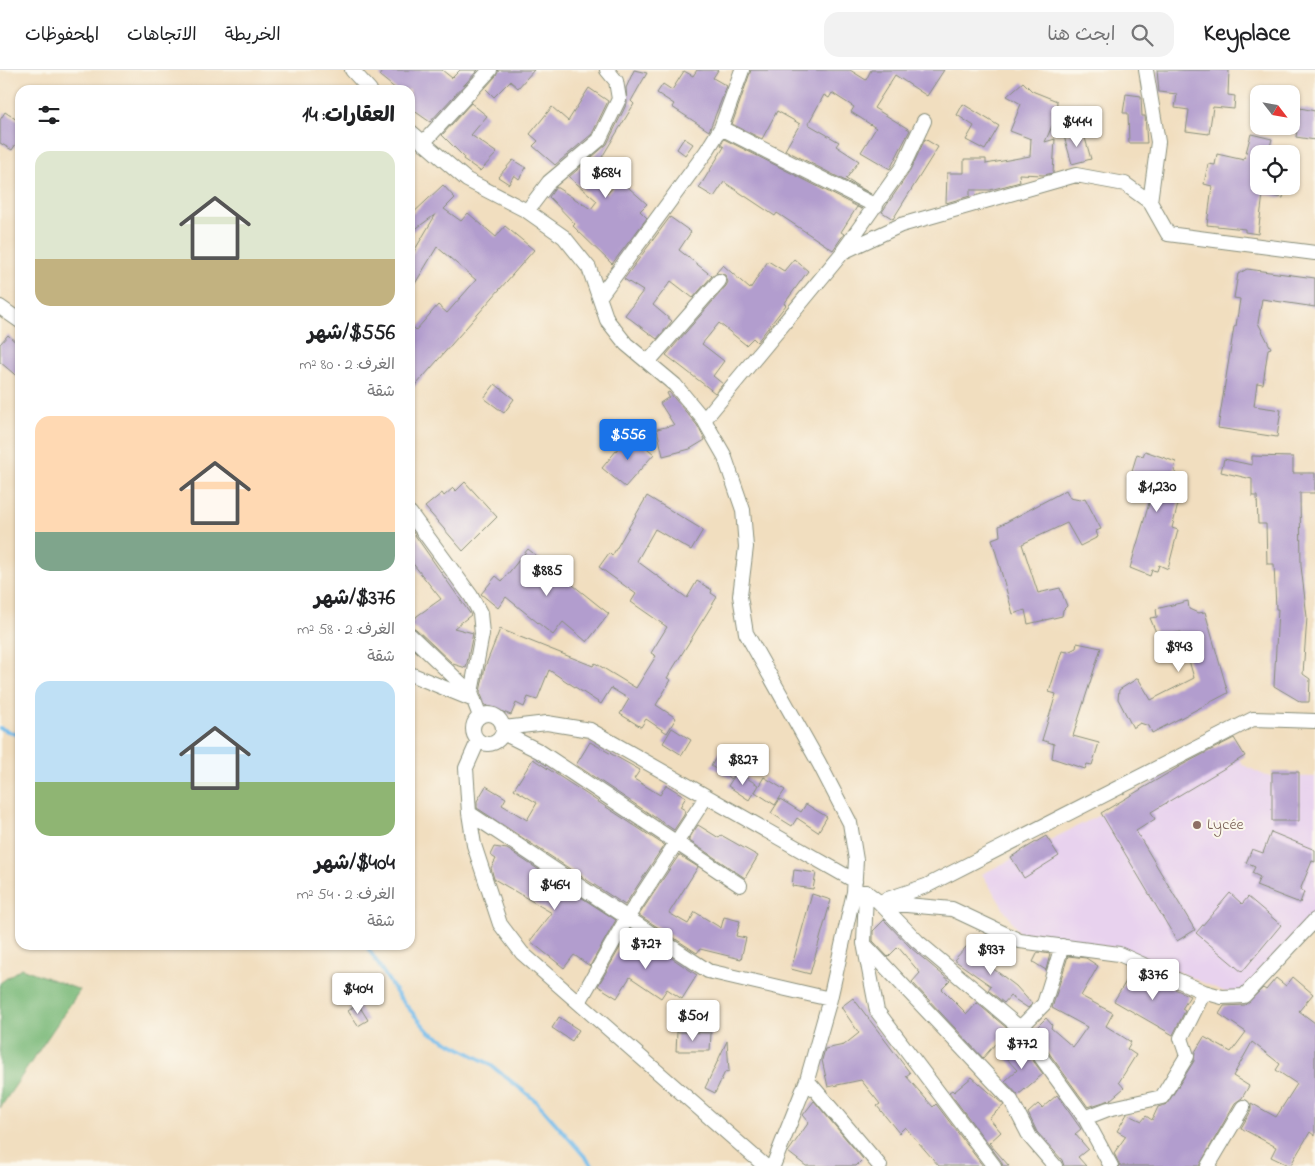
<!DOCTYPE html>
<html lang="ar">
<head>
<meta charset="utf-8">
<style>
	:root { --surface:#fff; --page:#f2f2f2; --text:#202124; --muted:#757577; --line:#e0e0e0; --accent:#1a73e8 }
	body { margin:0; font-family:"Indie Flower","Playpen Sans Arabic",sans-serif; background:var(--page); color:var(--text); direction:rtl; height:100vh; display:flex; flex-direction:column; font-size:19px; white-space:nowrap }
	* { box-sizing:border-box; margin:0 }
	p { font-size:16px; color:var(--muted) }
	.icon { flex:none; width:28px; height:28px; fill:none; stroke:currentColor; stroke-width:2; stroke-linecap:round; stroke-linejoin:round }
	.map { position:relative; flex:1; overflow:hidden; direction:ltr }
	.panel { position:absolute; left:15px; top:15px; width:400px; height:865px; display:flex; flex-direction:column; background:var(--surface); border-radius:15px; box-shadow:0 1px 4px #0004; direction:rtl }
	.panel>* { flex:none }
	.needle { width:32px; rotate:121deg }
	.tools { position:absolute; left:1250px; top:15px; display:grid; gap:10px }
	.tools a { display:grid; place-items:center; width:50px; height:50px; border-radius:10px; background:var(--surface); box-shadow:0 1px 4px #0004; font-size:25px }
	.price { position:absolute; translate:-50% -42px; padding:0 11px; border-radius:5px; background:#fff; color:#222; font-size:16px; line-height:32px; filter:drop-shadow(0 1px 2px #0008) }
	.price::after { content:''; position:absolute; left:50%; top:30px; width:15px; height:11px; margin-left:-8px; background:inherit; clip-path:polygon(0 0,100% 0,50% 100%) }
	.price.active { background:var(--accent); color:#fff }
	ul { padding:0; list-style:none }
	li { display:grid; align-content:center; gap:10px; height:265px; padding:0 20px }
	li span { display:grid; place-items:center; height:155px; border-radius:15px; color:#555 }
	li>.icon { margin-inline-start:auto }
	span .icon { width:90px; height:90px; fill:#fffc; stroke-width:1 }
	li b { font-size:21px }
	h2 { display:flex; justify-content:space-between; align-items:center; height:60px; padding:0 20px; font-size:21px }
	header { display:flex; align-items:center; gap:30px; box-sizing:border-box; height:70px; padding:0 25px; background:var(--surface); border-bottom:1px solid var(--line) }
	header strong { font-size:24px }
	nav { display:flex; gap:28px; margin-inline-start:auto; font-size:18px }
	.search { width:350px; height:45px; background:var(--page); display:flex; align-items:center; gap:12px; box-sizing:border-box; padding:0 18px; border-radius:15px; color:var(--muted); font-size:19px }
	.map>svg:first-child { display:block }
</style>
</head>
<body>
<header>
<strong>Keyplace</strong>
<div class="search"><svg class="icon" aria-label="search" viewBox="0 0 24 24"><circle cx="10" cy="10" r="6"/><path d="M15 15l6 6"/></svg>ابحث هنا</div>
<nav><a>الخريطة</a><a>الاتجاهات</a><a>المحفوظات</a></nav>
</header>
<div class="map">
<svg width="1315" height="1096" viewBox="0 0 1315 1096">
	<rect width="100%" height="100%" fill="#fbf7ec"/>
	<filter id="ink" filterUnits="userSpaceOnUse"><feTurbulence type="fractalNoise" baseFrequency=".02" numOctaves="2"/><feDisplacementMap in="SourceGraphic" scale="10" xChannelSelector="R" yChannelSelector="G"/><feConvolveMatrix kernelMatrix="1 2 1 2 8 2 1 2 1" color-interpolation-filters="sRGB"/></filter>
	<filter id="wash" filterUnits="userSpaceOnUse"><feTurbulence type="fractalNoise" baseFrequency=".0096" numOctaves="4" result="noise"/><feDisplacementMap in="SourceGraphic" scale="20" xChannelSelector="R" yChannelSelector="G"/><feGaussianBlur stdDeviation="1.12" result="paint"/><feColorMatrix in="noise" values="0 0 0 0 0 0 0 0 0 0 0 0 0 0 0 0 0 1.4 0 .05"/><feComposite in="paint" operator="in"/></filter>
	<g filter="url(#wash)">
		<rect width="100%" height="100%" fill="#f1debf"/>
		<path fill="#e8d2ee" d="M1231 679 1243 695 1266 706 1315 707V845L1244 921 1225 922 1128 880 1019 863 982 804Z"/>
		<path fill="#7bba7a" stroke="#4d7c57" d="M21 898 80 920 0 1038V913Z"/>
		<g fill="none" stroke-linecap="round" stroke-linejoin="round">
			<path stroke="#73bbeb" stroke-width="4" d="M0 658 20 666
				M366 875 399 927 429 962 488 993 536 1031 593 1096"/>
		</g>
		<g id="blocks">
			<path fill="#b29dce" d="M384 0H442L452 8 460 0H478L430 52 410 38V20H397L380 6Z
				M499 0H534L518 18 510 11 494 27 485 18 496 6Z
				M634 0 647 3 631 31 634 34 599 92 587 103 607 124 620 110 647 134 640 141 647 148 612 194 573 156 575 154 549 127 556 117 591 139 597 131 569 107 607 74 627 33 626 18Z
				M697 0H718L713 8 727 16 709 61 672 37 674 34 657 23 663 14 672 20 684 1 693 6Z
				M751 0H850L866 10 871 0H944L927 26 895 5 874 38 910 60 890 99 861 82 876 58 851 42 854 37 832 23 829 28 824 25 808 54 839 72 836 76 859 91 846 109 871 124 785 80 800 54 777 41 762 69 732 54Z
				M1157 0H1229L1228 25 1235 26 1234 39 1213 37 1209 64 1186 61 1189 40 1175 38 1177 24 1159 22Z
				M1023 12 1032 21 1057 31 1056 47 1045 72 1055 69 1053 103 1044 105 1019 104 1020 112 990 120H970V126L946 133 947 103H964V89H986V94L1030 86 1031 69 1010 61 1021 34 1007 26Z
				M589 18 608 31 592 64 555 95 533 76 538 71 530 64 552 37 568 51Z
				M1126 24 1141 26 1142 46H1145L1147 73H1129L1128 43H1123Z
				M471 33 487 46 471 65 497 83 480 101 463 89 464 87 442 65Z
				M963 34 999 56 985 80 966 70 974 56 957 45Z
				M1300 38 1315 41V70L1296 67Z
				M5 42 20 52V68L12 80 0 73V50Z
				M1083 61 1091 89 1072 94 1064 66Z
				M1251 64 1272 69 1268 84H1259V116H1285L1283 128 1263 124 1258 164 1245 162V159L1207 155 1212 116 1204 114 1208 94 1215 95 1217 84 1244 90Z
				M684 68 693 74 685 85 677 79Z
				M724 69 862 139 857 137 841 162 844 164 833 180 777 143 775 146 724 112 714 127 699 118 724 77 721 75Z
				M925 69 938 77 893 149 882 142 910 101Z
				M513 90 526 98 519 109 514 105 509 114 498 107Z
				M443 115 455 128 444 139 461 151 468 143 496 167 505 156 534 180 410 322V254L416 260 438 235 447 243 476 210 437 177 410 222V188L436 144 410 163V146Z
				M670 147 691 162 679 180 712 206 693 228 671 211 653 235 672 251 657 269 625 245 643 221 624 209Z
				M794 189 808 201 784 234 786 235 757 272 753 268 746 275 719 253 702 274 724 291 713 306 723 314 715 323 666 285 726 216 728 212 725 205 716 203 723 195 750 219 768 191 784 201Z
				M1247 199 1315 208V237L1262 229 1258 253 1271 278 1268 279 1263 314 1257 313 1254 336 1281 340 1277 367 1218 358 1234 257 1236 256 1240 229 1234 228 1238 204Z
				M8 265 20 276V309L0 292V274Z
				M495 314 514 329 504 343 484 328Z
				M669 322 697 355 705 370 690 379 663 386 657 359 674 355 660 333 669 327 667 323Z
				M630 364 654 384 625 417 602 398Z
				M1145 381 1176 392 1174 400 1177 406 1184 410 1172 458 1178 460 1168 499 1159 495 1157 501 1152 500 1150 506 1130 498 1155 413 1131 404 1137 384 1143 386Z
				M1252 386 1293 387V403H1315V423H1300L1301 496 1307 547 1303 604 1310 609 1309 632H1301L1274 616 1278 539H1276L1274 494H1267L1266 454H1258L1257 426H1252V409L1221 402 1224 389 1252 395Z
				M465 412 497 447 463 481 425 437 442 423 444 426 453 418 456 421Z
				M1066 420 1070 428 1080 430 1085 428 1101 459 1096 461 1098 467 1080 476 1067 453 1022 474 1038 523 1060 518 1067 536 1063 540 1062 546 1028 554 1025 540 1013 544 992 469 1000 466 999 456Z
				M647 426 703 460 691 480 655 459 637 491 687 528 697 511 712 520 711 523 717 527 667 608 671 610 656 635 676 648 667 663 646 649 641 657 620 644 629 629 611 618 601 634 549 600 537 630 528 627 524 637 516 633 511 645 485 635 480 622 485 597 500 559 593 596 595 593 636 618 656 586 651 583 667 557 631 532 636 524 599 497 609 483 612 486Z
				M410 458 471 545 454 558 473 563 466 598 453 594 416 559 410 556 417 546 441 529 410 490Z
				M528 479 609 544 587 572 563 552 553 565 506 527 498 538 481 524 496 506 502 511Z
				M1188 531 1189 539 1198 543 1205 542 1228 623 1152 663 1149 656 1140 653 1133 658 1118 629 1119 620 1138 608 1151 630 1194 608 1181 562 1158 567 1150 548 1157 547 1156 539Z
				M1077 573 1101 578 1073 666 1099 673 1092 695 1087 694 1085 699 1052 688 1054 674 1042 670 1056 624 1049 622 1062 581 1068 582 1076 578Z
				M672 658 691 670 682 685 663 673Z
				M1234 668 1245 686 1151 742 1155 749 1136 761 1195 860 1177 871 1101 743 1182 695Z
				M590 672 640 700 634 709 660 725 666 715 686 727 680 737 685 740 684 745 674 760 576 695Z
				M720 681 741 694 731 709 711 696Z
				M533 689 664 775 625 835 477 738V731L486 716 506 728 502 735 527 750 537 733 514 719Z
				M737 702 758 715 749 730 728 716Z
				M1272 702H1299V751H1272Z
				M764 707 785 720 775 735 755 722Z
				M780 729 801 742 806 734 827 747 818 762 797 748 792 756 771 743Z
				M698 755 719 768 721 765 758 786 745 808 688 770Z
				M1271 762 1315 780V792L1312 791 1300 820 1304 822 1300 833 1256 816 1260 807 1252 803 1255 797 1246 793 1252 779 1263 783Z
				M1046 766 1059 786 1024 808 1011 787Z
				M494 777 507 779 616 850 590 896 574 885 564 898 530 871 552 843 494 809 491 798 496 789 490 785Z
				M679 785 698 797 669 843 688 854 695 842 721 858 724 847 740 851 736 866 746 868 741 889 700 879 697 883 639 845Z
				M794 800 816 803 813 819 792 816Z
				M1230 823 1242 834 1248 827 1281 855 1242 902 1196 863Z
				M812 824 831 830 810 904 791 899Z
				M884 850 911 878 950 911 942 919 967 944 977 933 1008 959 983 988 912 912 920 903 898 877 888 887 873 871V861Z
				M630 860 697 905 682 929 667 919 661 928 630 907 617 928 598 916Z
				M967 876 980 888 984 882 996 890 991 897 1016 916 1032 934 1028 938 1010 926 1004 933 988 920 991 916 954 890Z
				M1038 882 1050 884 1046 900 1033 892Z
				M1068 886 1086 888 1098 896 1081 926 1113 943 1106 956 1131 972 1127 979 1136 985 1119 1012 1124 1018 1110 1030 1088 1037 1033 961 1046 948 1052 955 1051 958 1073 977 1087 957 1052 938Z
				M1133 900 1190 926 1182 939 1185 941 1173 965 1114 931Z
				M1293 907 1313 924 1299 941 1315 953V1066L1310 1062 1290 1096 1271 1087 1276 1077 1241 1058 1251 1041V1033L1276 1047 1297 1014 1276 1000 1280 994 1252 972 1233 1006 1249 1016 1242 1028 1235 1033 1199 1096H1120L1114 1083 1126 1066 1117 1061 1127 1044 1142 1051 1146 1046 1152 1050 1158 1037 1167 1034 1194 991 1195 982 1204 967 1231 982 1246 962 1219 944 1224 936 1245 935 1263 918 1266 920 1276 908 1286 916Z
				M853 928 910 1003 906 1006 933 1037 936 1034 983 1096H939L905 1057 899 1063 877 1036 880 1034 861 1010 828 1017 822 990 825 979 844 975 859 963 841 937Z
				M358 934 368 950 358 956 348 941Z
				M559 947 579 960 572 971 552 958Z
				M677 962 711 963 710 981H676Z
				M727 971 729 1001 725 1002 715 1023 705 1018Z
				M1020 973 1043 1004 1018 1025 1005 1011 1017 1000 1006 988Z
				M972 1007 1004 1035 989 1048 1001 1062 989 1073 1009 1096H1003L1001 1091 949 1022 952 1020 954 1022Z
				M1057 1025 1081 1059 1075 1064 1088 1079 1078 1087 1086 1096H1064L1062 1090 1037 1062 1028 1043 1038 1034 1042 1038Z
				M814 1031 863 1089 856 1096H806L788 1082 809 1052 803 1045Z"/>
		</g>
	</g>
	<g filter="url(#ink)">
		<use href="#blocks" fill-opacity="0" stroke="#888e7a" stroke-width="1"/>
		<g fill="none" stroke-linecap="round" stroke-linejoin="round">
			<defs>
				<path id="minor" d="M352 0 370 20
					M1146 0 1158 72 1150 132
					M721 58 876 136
					M410 61 467 110 527 141 564 167 589 198 607 250 626 274 675 315 704 350 724 385 743 440 746 477 740 526 746 563 819 693 850 753 856 790 854 822 830 929 807 1010 773 1096
					M423 73 490 0
					M527 141 549 112 599 70 619 29 616 11 607 0
					M843 181 903 96 924 51
					M600 226 706 82 721 58 742 0
					M0 237 20 251
					M648 292 719 211
					M704 350 843 182 901 155 1076 105 1125 114 1150 132 1168 164 1315 183
					M410 443 471 526 480 543 482 564 471 623 480 646
					M410 565 471 623
					M410 604 474 630
					M473 659a15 15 0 1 1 30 0a15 15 0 1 1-30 0Z
					M504 658 547 653 590 660 855 811
					M503 663 539 681 740 815
					M478 671 466 698 469 743 474 775 500 854 522 883 765 1096
					M469 743 708 901 830 929
					M854 822H866L879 832 926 816 1253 649 1315 651
					M866 822 864 873 877 941 994 1096
					M879 832 917 871 1020 958 1085 1048 1111 1096
					M884 833 952 839 1020 871 1119 884 1204 922 1222 927 1244 926 1315 850
					M864 874 1011 1030 1030 1067 1055 1096
					M579 932 627 848 706 727
					M1020 958 1044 934 1062 876
					M807 1010 880 1096
					M1085 1048 1108 1039 1162 1027 1187 986 1181 968 1204 922
					M1208 1096 1243 1037"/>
			</defs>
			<use href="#minor" stroke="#888e7a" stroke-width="16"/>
			<use href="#minor" stroke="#fff" stroke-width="14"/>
		</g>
	</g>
	<circle fill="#8d6e63" stroke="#fbf7ec" stroke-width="2" cx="1197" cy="755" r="5"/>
	<g text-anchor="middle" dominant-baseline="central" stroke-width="4" stroke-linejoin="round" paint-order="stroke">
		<g font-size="16" fill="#785e54" stroke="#fbf7ec" text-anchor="start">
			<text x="1207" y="755">Lycée</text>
		</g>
	</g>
</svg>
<div class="tools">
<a><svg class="needle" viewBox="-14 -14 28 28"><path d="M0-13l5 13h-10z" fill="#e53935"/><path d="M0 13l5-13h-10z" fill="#757577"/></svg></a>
<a><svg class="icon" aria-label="locate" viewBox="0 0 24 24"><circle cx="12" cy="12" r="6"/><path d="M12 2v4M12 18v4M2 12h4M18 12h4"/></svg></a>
</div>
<b class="price" style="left:1077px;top:78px">$444</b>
<b class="price" style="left:606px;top:129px">$684</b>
<b class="price active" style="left:628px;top:391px">$556</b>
<b class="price" style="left:1157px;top:443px">$1,230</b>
<b class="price" style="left:547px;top:527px">$885</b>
<b class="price" style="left:1179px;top:603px">$943</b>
<b class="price" style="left:743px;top:716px">$827</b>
<b class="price" style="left:555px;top:841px">$464</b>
<b class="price" style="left:646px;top:900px">$727</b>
<b class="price" style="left:991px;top:906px">$937</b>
<b class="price" style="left:1153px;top:931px">$376</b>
<b class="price" style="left:358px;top:945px">$404</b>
<b class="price" style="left:693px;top:972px">$501</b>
<b class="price" style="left:1022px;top:1000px">$772</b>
<section class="panel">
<h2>العقارات: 14<svg class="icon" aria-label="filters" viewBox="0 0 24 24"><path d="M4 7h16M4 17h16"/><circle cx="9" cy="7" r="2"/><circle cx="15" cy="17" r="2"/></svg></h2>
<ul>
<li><span style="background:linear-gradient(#dfe7d0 70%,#c2b280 0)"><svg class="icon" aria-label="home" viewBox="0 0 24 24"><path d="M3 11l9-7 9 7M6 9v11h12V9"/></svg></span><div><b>$556/شهر</b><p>الغرف: 2 · 80 m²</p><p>شقة</p></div></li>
<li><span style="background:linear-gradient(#ffd9b3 75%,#7fa58c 0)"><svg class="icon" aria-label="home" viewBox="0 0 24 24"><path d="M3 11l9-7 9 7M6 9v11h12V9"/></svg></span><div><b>$376/شهر</b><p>الغرف: 2 · 58 m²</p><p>شقة</p></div></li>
<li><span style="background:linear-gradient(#bfe0f5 65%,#8fb573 0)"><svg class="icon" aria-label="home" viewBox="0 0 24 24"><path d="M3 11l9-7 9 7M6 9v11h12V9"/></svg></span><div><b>$404/شهر</b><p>الغرف: 2 · 54 m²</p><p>شقة</p></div></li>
</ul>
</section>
</div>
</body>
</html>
